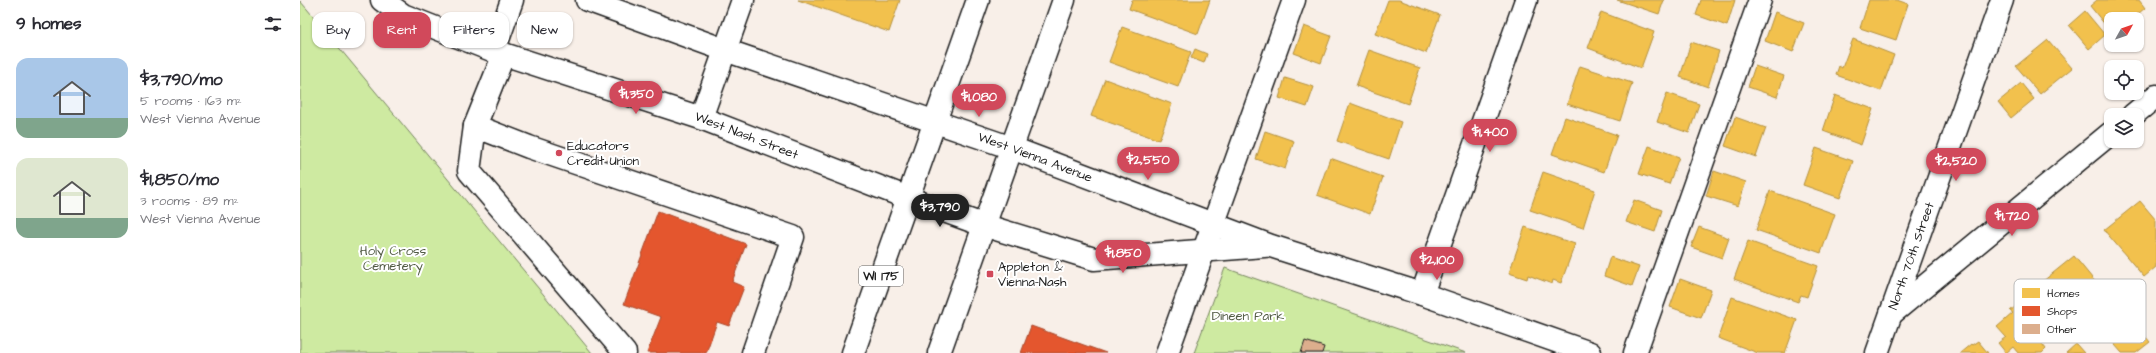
<!DOCTYPE html>
<html lang="en">
<head>
<meta charset="utf-8">
<style>
	:root { --surface:#fff; --page:#f2f2f3; --text:#2b2b33; --muted:#7c7c81; --accent:#d1495b }
	body { margin:0; font-family:"Architects Daughter",sans-serif; background:var(--page); color:var(--text); height:100vh; display:flex; flex-direction:column; font-size:15px; white-space:nowrap }
	* { box-sizing:border-box; margin:0 }
	p { font-size:13px; color:var(--muted) }
	.icon { flex:none; width:22px; height:22px; fill:none; stroke:currentColor; stroke-width:2; stroke-linecap:round; stroke-linejoin:round }
	.map { position:relative; flex:1; overflow:hidden }
	.drawer { display:flex; flex-direction:column; background:var(--surface); width:300px }
	.drawer>* { flex:none }
	.top-card { position:absolute; left:12px; top:12px; width:380px; height:36px; display:flex; gap:8px }
	.needle { width:26px; rotate:50deg }
	.fabs { position:absolute; left:1804px; top:12px; display:grid; gap:8px }
	.fabs a { display:grid; place-items:center; width:40px; height:40px; border-radius:8px; background:var(--surface); box-shadow:0 1px 3px #0004; font-size:20px }
	.price { position:absolute; translate:-50% -34px; padding:0 9px; border-radius:14px; background:var(--accent); color:#fff; font-size:13px; line-height:26px; filter:drop-shadow(0 1px 2px #0008) }
	.price::after { content:''; position:absolute; left:50%; top:24px; width:12px; height:9px; margin-left:-6px; background:inherit; clip-path:polygon(0 0,100% 0,50% 100%) }
	.price.selected { background:#222; color:#fff }
	ul { padding:0; list-style:none }
	li { display:flex; align-items:center; gap:12px; height:100px; padding:0 16px }
	li span { display:grid; place-items:center; flex:none; width:112px; height:80px; border-radius:12px; color:#555 }
	li>.icon { margin-inline-start:auto }
	span .icon { width:48px; height:48px; fill:#fffc; stroke-width:1 }
	li b { font-size:17px }
	h2 { display:flex; justify-content:space-between; align-items:center; height:48px; padding:0 16px; font-size:17px }
	.tag { padding:0 14px; border-radius:12px; background:var(--surface); box-shadow:0 1px 3px #0004; font-size:14px; line-height:36px }
	.tag.selected { background:var(--accent); color:#fff }
	main { display:flex; flex:1; min-height:0 }
	.map>svg:first-child { display:block }
</style>
</head>
<body>
<main>
<section class="drawer">
<h2>9 homes<svg class="icon" aria-label="filters" viewBox="0 0 24 24"><path d="M4 7h16M4 17h16"/><circle cx="9" cy="7" r="2"/><circle cx="15" cy="17" r="2"/></svg></h2>
<ul>
<li><span style="background:linear-gradient(#a9c7e8 75%,#7fa58c 0)"><svg class="icon" aria-label="home" viewBox="0 0 24 24"><path d="M3 11l9-7 9 7M6 9v11h12V9"/></svg></span><div><b>$3,790/mo</b><p>5 rooms · 163 m²</p><p>West Vienna Avenue</p></div></li>
<li><span style="background:linear-gradient(#dfe7d0 75%,#7fa58c 0)"><svg class="icon" aria-label="home" viewBox="0 0 24 24"><path d="M3 11l9-7 9 7M6 9v11h12V9"/></svg></span><div><b>$1,850/mo</b><p>3 rooms · 89 m²</p><p>West Vienna Avenue</p></div></li>
</ul>
</section>
<div class="map">
<svg width="1856" height="353" viewBox="0 0 1856 353">
	<rect width="100%" height="100%" fill="#f8efe8"/>
	<filter id="ink" filterUnits="userSpaceOnUse"><feTurbulence type="fractalNoise" baseFrequency=".025" numOctaves="2"/><feDisplacementMap in="SourceGraphic" scale="8" xChannelSelector="R" yChannelSelector="G"/><feConvolveMatrix kernelMatrix="1 2 1 2 8 2 1 2 1" color-interpolation-filters="sRGB"/></filter>
	<g filter="url(#ink)">
		<path fill="#ceeaa1" stroke="#75835e" d="M0 1 7 9 292 353H0Z
			M925 268 1166 353H894Z"/>
		<path fill="#f2c14e" stroke="#b2903f" d="M498 0H600L589 32Z
			M832 0H910L898 34 829 9Z
			M1088 0H1099L1140 15 1126 53 1075 34Z
			M1317 0H1364L1359 14Z
			M1401 0H1435L1427 26 1396 15Z
			M1569 0H1597L1608 4 1596 40 1560 28Z
			M1797 0H1839L1845 8 1832 19H1811V32L1790 6Z
			M1785 11 1805 35 1789 49 1769 25Z
			M1301 12 1354 32 1341 68 1288 48Z
			M1475 12 1504 23 1493 52 1465 41Z
			M1004 26 1031 36 1021 63 994 53Z
			M822 27 891 52 878 87 809 62Z
			M1553 39 1594 55 1581 91 1536 75 1539 66 1542 68Z
			M1748 40 1772 68 1740 94 1716 66Z
			M1391 42 1419 51 1408 87 1380 77Z
			M895 49 907 54 904 63 891 58Z
			M1069 50 1120 68 1108 104 1056 86Z
			M1280 66 1332 83 1320 121 1267 104Z
			M1455 66 1484 76 1477 97 1448 87Z
			M985 78 1014 87 1007 107 979 98Z
			M805 79 872 104 859 140 791 116Z
			M1721 83 1734 99 1711 118 1698 102Z
			M1367 93 1399 104 1389 133 1357 122Z
			M1535 95 1573 109 1561 145 1523 131Z
			M1050 103 1101 122 1089 159 1037 141Z
			M1265 117 1317 135 1304 172 1252 154Z
			M1435 117 1466 128 1456 157 1425 146Z
			M965 131 994 141 985 169 956 159Z
			M1349 146 1379 157 1369 184 1339 174Z
			M1516 148 1553 161 1540 198 1503 185Z
			M1030 158 1083 177 1070 214 1017 195Z
			M1414 171 1446 182 1438 206 1406 196Z
			M1243 172 1295 190 1283 228 1230 210Z
			M1470 191 1535 214 1521 253 1456 230Z
			M1334 200 1362 210 1355 232 1326 222Z
			M1840 201 1856 220V267L1844 277 1804 230Z
			M1225 227 1275 244 1261 283 1253 280 1252 284 1228 275 1227 279 1209 273Z
			M1399 227 1429 238 1422 258 1391 247Z
			M1448 241 1518 266 1507 297 1501 295 1498 302 1434 279Z
			M1774 256 1797 284 1765 311 1742 282Z
			M1310 257 1339 267 1332 286 1304 276Z
			M1380 279 1411 290 1401 318 1370 307Z
			M1731 294 1758 326 1740 341 1746 349 1742 353H1718L1713 347 1706 353 1698 343 1706 337 1697 327 1713 313 1710 311Z
			M1432 297 1497 320 1485 353H1458L1418 338Z
			M1831 318 1850 342 1836 353H1822L1808 337Z
			M1678 341 1688 353H1660L1671 344 1672 345Z
			M1776 344 1784 353H1766Z"/>
		<path fill="#e4572e" stroke="#a84529" d="M358 211 446 244 432 282 444 287 429 326 417 322 406 353H347L361 317 324 304Z
			M731 326 806 353H721Z"/>
		<path fill="#dcae8d" stroke="#1c1c1c" d="M1005 341 1024 347 1022 353H1001Z"/>
		<g fill="none" stroke-linecap="round" stroke-linejoin="round">
			<defs>
				<g id="minor">
					<path id="s1" d="M82 0 103 15 194 51 401 118 608 198 683 225 794 259 964 246"/>
					<path id="s2" d="M287 0 425 50 712 148 971 246 1122 294 1290 353"/>
					<path d="M194 51 212 0"/>
					<path d="M204 54 175 126 229 147 493 237 453 353"/>
					<path d="M1833 115 1856 96"/>
					<path d="M401 118 443 0"/>
					<path d="M175 126 169 171 325 353"/>
					<path d="M1122 294 1226 0"/>
					<path d="M1591 314 1811 133"/>
					<path d="M867 353 994 0"/>
					<path d="M1335 353 1460 0"/>
					<path id="s3" d="M1577 353 1702 0"/>
				</g>
				<path id="major" d="M553 353 678 0
					M639 353 764 0"/>
			</defs>
			<use href="#minor" stroke="#1c1c1c" stroke-width="25"/>
			<use href="#major" stroke="#1c1c1c" stroke-width="25"/>
			<use href="#minor" stroke="#fff" stroke-width="22"/>
			<use href="#major" stroke="#fff" stroke-width="22"/>
		</g>
	</g>
	<g fill="#d1495b" stroke="#fff" stroke-width="1.5">
		<circle cx="259" cy="153" r="4"/>
		<rect x="686" y="270" width="8" height="8" rx="2"/>
	</g>
	<g text-anchor="middle" dominant-baseline="central" stroke-width="4" stroke-linejoin="round" paint-order="stroke">
		<rect fill="#fff" stroke="#606060" stroke-width="1" x="559" y="266" width="44" height="20" rx="3"/>
		<g font-size="12" font-weight="bold" fill="#1c1c1c">
			<text x="581" y="276">WI 175</text>
		</g>
		<g font-size="13" fill="#1c1c1c" stroke="#fff">
			<text stroke="none"><textPath href="#s1" startOffset="390">West Nash Street</textPath></text>
			<text stroke="none"><textPath href="#s2" startOffset="475">West Vienna Avenue</textPath></text>
			<text stroke="none"><textPath href="#s3" startOffset="103">North 70th Street</textPath></text>
		</g>
		<g font-size="13" fill="#1c1c1c" stroke="#fff" text-anchor="start">
			<text x="267" y="146">Educators<tspan x="267" dy="15">Credit Union</tspan></text>
			<text x="698" y="267">Appleton &amp;<tspan x="698" dy="15">Vienna-Nash</tspan></text>
		</g>
		<g font-size="13" fill="#515a44" stroke="#fff">
			<text x="93" y="251">Holy Cross<tspan x="93" dy="15">Cemetery</tspan></text>
			<text x="948" y="316">Dineen Park</text>
		</g>
	</g>
	<rect x="1714" y="279" width="132" height="64" rx="6" fill="#fff" stroke="#bbb" stroke-width="1"/>
	<rect x="1722" y="288" width="18" height="10" fill="#f2c14e"/>
	<rect x="1722" y="306" width="18" height="10" fill="#e4572e"/>
	<rect x="1722" y="324" width="18" height="10" fill="#dcae8d"/>
	<g font-size="11" fill="#1c1c1c">
		<text x="1747" y="297">Homes</text>
		<text x="1747" y="315">Shops</text>
		<text x="1747" y="333">Other</text>
	</g>
</svg>
<div class="fabs">
<a><svg class="needle" viewBox="-14 -14 28 28"><path d="M0-13l5 13h-10z" fill="#e53935"/><path d="M0 13l5-13h-10z" fill="#7c7c81"/></svg></a>
<a><svg class="icon" aria-label="locate" viewBox="0 0 24 24"><circle cx="12" cy="12" r="6"/><path d="M12 2v4M12 18v4M2 12h4M18 12h4"/></svg></a>
<a><svg class="icon" aria-label="layers" viewBox="0 0 24 24"><path d="M12 4l9 5-9 5-9-5zM3 14l9 5 9-5"/></svg></a>
</div>
<b class="price" style="left:336px;top:115px">$1,350</b>
<b class="price" style="left:679px;top:118px">$1,080</b>
<b class="price" style="left:1190px;top:153px">$1,400</b>
<b class="price" style="left:848px;top:181px">$2,550</b>
<b class="price" style="left:1656px;top:182px">$2,520</b>
<b class="price selected" style="left:640px;top:228px">$3,790</b>
<b class="price" style="left:1712px;top:237px">$1,720</b>
<b class="price" style="left:823px;top:274px">$1,850</b>
<b class="price" style="left:1137px;top:281px">$2,100</b>
<div class="top-card">
<a class="tag">Buy</a>
<a class="tag selected">Rent</a>
<a class="tag">Filters</a>
<a class="tag">New</a>
</div>
</div>
</main>
</body>
</html>
